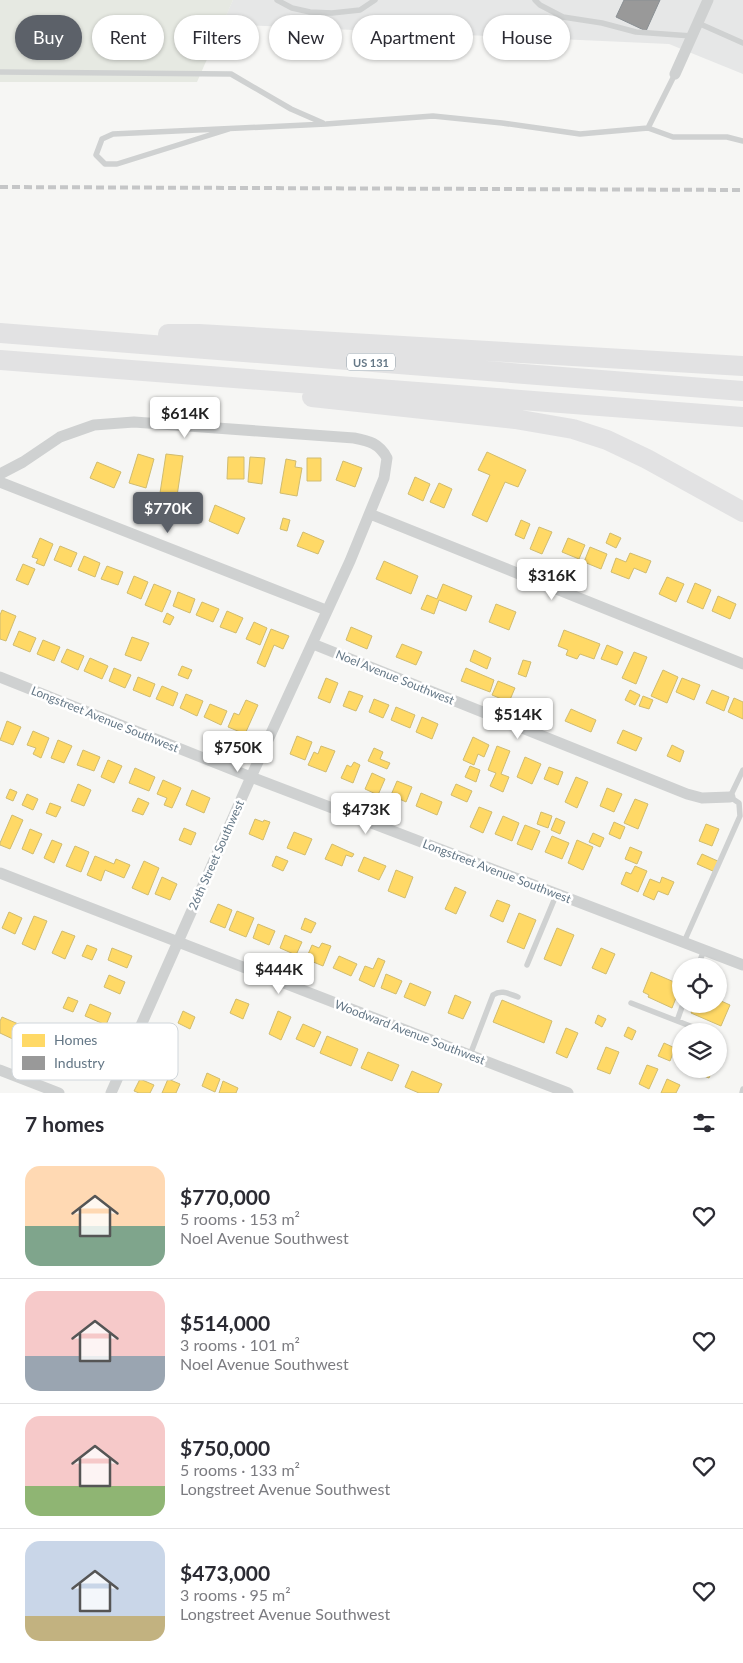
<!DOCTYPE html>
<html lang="en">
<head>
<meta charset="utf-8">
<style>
	:root { --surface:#fff; --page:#f7f7f7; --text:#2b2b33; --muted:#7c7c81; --line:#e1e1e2; --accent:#5c6169 }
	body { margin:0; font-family:Lato,sans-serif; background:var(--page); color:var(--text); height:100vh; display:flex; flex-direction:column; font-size:19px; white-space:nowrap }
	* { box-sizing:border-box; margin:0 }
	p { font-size:16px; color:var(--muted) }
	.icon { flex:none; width:28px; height:28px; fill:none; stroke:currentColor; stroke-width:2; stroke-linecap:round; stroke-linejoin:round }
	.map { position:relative; height:1093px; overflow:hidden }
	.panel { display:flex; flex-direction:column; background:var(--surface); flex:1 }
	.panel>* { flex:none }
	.hud { position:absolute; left:15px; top:15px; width:714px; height:45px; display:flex; gap:10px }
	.buttons { position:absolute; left:672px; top:958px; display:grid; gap:10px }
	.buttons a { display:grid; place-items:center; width:55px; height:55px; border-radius:50%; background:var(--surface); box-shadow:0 1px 4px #0004; font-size:25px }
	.price { position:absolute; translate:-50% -42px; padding:0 11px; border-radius:5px; background:#fff; color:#222; font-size:16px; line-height:32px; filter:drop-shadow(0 1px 2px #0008) }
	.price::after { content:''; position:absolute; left:50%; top:30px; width:15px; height:11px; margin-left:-8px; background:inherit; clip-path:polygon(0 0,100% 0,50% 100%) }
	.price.active { background:var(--accent); color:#fff }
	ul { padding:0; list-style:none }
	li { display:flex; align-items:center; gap:15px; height:125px; padding:0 25px }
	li+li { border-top:1px solid var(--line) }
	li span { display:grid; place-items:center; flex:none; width:140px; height:100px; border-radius:15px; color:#555 }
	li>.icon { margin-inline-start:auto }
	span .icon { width:60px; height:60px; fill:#fffc; stroke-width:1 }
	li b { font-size:21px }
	h2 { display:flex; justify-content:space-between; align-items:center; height:60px; padding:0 25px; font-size:21px }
	.tag { padding:0 18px; border-radius:22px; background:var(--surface); box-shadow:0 1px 4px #0004; font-size:18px; line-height:45px }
	.tag.active { background:var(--accent); color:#fff }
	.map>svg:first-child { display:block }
</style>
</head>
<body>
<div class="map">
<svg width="743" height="1093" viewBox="0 0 743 1093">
	<rect width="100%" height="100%" fill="#f6f6f4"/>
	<path fill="#e6e7e7" d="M233 0H743V74L669 44 222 24Z"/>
	<path fill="#e6e9e2" d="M0 0H233L197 82H0Z"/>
	<path fill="#ffd966" stroke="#d0bc70" d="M487 452 526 470 518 487 505 482 487 522 472 515 490 475 478 470Z
		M138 454 154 459 146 488 129 483Z
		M166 454 183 456 177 496 160 493Z
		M228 457H244V479H227Z
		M250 457 265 458 262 484 248 482Z
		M307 458H321V481H307Z
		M286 459 296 461 295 467 302 468 297 496 280 493Z
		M343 461 362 468 355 487 336 480Z
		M97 462 121 472 114 488 90 478Z
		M415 477 430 484 423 501 408 494Z
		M439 483 452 489 444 508 430 502Z
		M185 500 199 502 196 520 182 518Z
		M215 505 245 518 238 534 209 521Z
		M283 518 290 520 287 531 280 529Z
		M521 520 530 524 524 539 515 535Z
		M539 527 552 532 542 554 530 549Z
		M303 532 324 541 318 554 297 546Z
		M610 533 621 538 616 548 606 543Z
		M40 538 53 544 44 566 36 563 38 559 32 557Z
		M568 538 585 545 579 559 562 552Z
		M60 546 77 553 71 567 54 560Z
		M590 547 607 554 601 569 584 562Z
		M630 553 651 561 646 573 634 568 629 579 611 572 616 558 626 562Z
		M84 556 100 563 95 577 78 570Z
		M384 561 418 576 411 594 376 579Z
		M23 564 35 569 28 585 16 580Z
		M107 566 123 572 118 585 101 579Z
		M134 576 148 582 141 599 127 593Z
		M667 577 684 584 676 602 659 594Z
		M695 583 711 590 703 609 687 602Z
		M154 584 171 591 162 612 145 605Z
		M443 584 472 596 466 611 439 600 434 614 421 609 427 595 437 599Z
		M178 592 195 599 190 613 173 606Z
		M718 596 736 604 730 619 712 611Z
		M202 602 219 609 213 622 196 615Z
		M496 604 516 612 509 630 489 622Z
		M2 610 16 616 6 641 0 639V615Z
		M227 611 243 618 236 633 220 627Z
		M167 613 174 617 170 625 163 622Z
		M254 622 267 628 260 645 246 639Z
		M351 627 372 636 367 649 346 640Z
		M271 629 289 636 283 649 274 645 265 667 257 663Z
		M564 630 600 644 594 659 580 654 577 659 566 655 568 650 558 646Z
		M19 631 36 638 30 652 13 645Z
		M132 637 149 643 141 661 125 655Z
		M43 640 60 647 54 661 37 654Z
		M402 644 422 652 416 665 396 657Z
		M607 645 623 652 617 665 601 659Z
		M67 649 84 656 78 670 61 662Z
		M474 650 491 658 487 669 470 661Z
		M634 652 647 657 636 684 622 678Z
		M90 658 108 666 102 679 84 671Z
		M523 660 531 662 526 677 518 674Z
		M182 666 192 670 188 679 178 675Z
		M114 668 131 675 125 688 109 681Z
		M466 668 494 680 490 692 461 681Z
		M663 670 678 677 667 703 651 696Z
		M138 677 155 684 150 697 133 690Z
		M326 678 338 683 330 703 318 698Z
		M682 678 700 685 694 700 676 692Z
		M498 681 515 688 509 702 492 695Z
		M162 686 178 693 173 706 156 699Z
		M630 690 640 695 635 705 625 700Z
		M712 690 729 697 724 711 706 703Z
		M349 691 363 696 356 711 343 706Z
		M186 694 203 701 197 716 180 708Z
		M643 696 653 700 649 709 639 706Z
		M734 698 743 702V719L728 712Z
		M374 699 389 705 383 718 369 712Z
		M246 700 258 705 245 734 228 727 234 713 239 715Z
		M210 704 227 711 221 725 204 717Z
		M396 707 415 715 410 728 391 720Z
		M571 709 596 720 591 732 565 721Z
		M422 717 438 724 432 739 416 732Z
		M7 721 21 727 13 745 0 740Z
		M623 730 642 738 636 751 617 743Z
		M33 731 49 738 41 758 33 754 36 748 27 745Z
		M297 736 312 742 305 760 290 754Z
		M473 737 489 745 484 757 478 754 474 765 463 760Z
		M58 740 72 746 64 763 51 758Z
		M672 745 684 751 680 762 667 756Z
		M321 746 335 751 326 772 308 765 314 752 318 754Z
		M497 746 510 751 501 774 509 777 503 792 490 786 496 773 488 770Z
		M374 748 383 752 380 759 390 763 387 769 368 761Z
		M83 750 100 757 94 771 77 765Z
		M525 757 541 764 532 784 517 777Z
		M108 760 122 766 114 783 101 777Z
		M354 762 360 765 353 783 341 778 347 765 351 767Z
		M470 766 480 770 476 782 465 777Z
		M549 767 563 772 558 785 544 779Z
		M135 768 155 777 149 791 129 783Z
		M372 773 385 779 378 795 365 789Z
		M576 777 588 782 577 808 565 802Z
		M163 780 181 788 172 808 164 805 167 798 157 794Z
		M397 781 412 787 406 802 391 795Z
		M78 784 91 790 84 806 71 801Z
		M456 784 472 791 467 802 451 795Z
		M607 788 622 794 614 812 600 806Z
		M10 789 17 792 13 801 6 798Z
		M192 790 210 798 204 813 186 805Z
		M421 793 442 802 437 815 416 806Z
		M27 794 38 799 33 810 22 805Z
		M138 798 149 803 143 815 132 811Z
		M635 799 648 804 638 829 624 823Z
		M50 803 61 807 56 817 46 813Z
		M479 807 492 812 483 833 470 827Z
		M541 812 552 816 548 828 537 824Z
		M12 815 23 820 10 849 0 845V843Z
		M503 816 519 823 512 841 495 834Z
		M556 818 565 822 560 834 551 830Z
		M255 819 263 822 264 820 270 822 263 840 249 834Z
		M614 822 625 827 620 839 609 834Z
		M706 824 719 829 712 846 699 841Z
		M525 825 540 831 532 850 517 844Z
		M184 828 196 833 191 845 179 840Z
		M30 829 42 834 33 854 22 849Z
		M294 832 312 839 305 855 287 848Z
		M593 833 604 838 600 847 589 842Z
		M552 836 569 843 562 859 545 852Z
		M52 840 62 844 54 863 44 858Z
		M577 840 593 847 583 870 568 863Z
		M332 844 354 854 352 857 346 855 342 866 325 859Z
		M75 846 89 852 81 872 66 866Z
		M630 847 642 852 637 864 625 859Z
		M702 854 720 862 715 872 697 864Z
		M95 856 114 864 116 859 130 865 124 878 105 870 101 881 87 875Z
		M276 856 288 861 283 871 272 866Z
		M364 857 386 866 379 880 358 871Z
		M144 861 159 868 148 895 132 888Z
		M635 866 647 871 638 892 621 884 626 872 631 874Z
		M396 870 413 877 405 898 388 891Z
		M162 877 177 884 170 900 155 894Z
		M662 877 674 882 668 895 658 891 654 900 643 895 650 879 660 883Z
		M455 887 466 892 456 914 445 909Z
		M497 900 510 905 503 922 490 916Z
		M218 904 232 910 225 928 210 922Z
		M237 911 254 918 246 937 229 930Z
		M9 912 22 918 15 934 2 928Z
		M519 913 536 920 524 949 507 942Z
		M34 916 47 921 35 950 22 944Z
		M305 918 316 923 311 933 301 929Z
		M258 924 275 931 269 945 253 938Z
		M557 928 574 935 561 966 544 959Z
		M62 931 75 936 65 959 52 953Z
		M285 935 302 942 296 955 280 948Z
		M322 943 331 946 323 966 306 959 312 945 319 948Z
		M87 945 97 949 92 960 82 956Z
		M112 948 132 956 127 968 108 960Z
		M601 948 615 954 606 974 592 968Z
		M339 956 357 964 351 976 333 968Z
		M378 958 385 961 374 987 359 980 365 966 373 969Z
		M651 972 681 985 672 1008 648 997 649 995 643 992Z
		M386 974 402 981 396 994 381 988Z
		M109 975 125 982 120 994 104 987Z
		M410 983 431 992 425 1006 404 997Z
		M455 995 471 1002 463 1019 448 1013Z
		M68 997 78 1001 73 1012 63 1008Z
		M236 999 249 1004 243 1019 230 1013Z
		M502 1000 552 1021 544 1043 493 1022Z
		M719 1000 730 1005 721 1026 691 1013 695 1004H719Z
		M90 1004 111 1013 106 1025 85 1016Z
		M183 1011 195 1017 190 1029 178 1023Z
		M278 1011 291 1017 281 1040 269 1034Z
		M598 1015 606 1019 602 1027 595 1023Z
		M2 1017 23 1026 17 1041 0 1033V1021Z
		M303 1024 321 1032 314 1047 296 1039Z
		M628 1027 636 1031 632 1040 624 1036Z
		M566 1028 578 1033 567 1058 556 1053Z
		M327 1036 358 1049 351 1066 320 1053Z
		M664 1043 675 1048 670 1061 658 1056Z
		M606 1047 619 1052 610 1074 597 1069Z
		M368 1052 399 1065 392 1081 361 1068Z
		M647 1065 658 1069 649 1089 639 1084Z
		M691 1069H713L709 1078 694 1072V1070Z
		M412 1071 442 1084 438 1093H419L405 1087Z
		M207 1073 220 1079 215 1092 202 1086Z
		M140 1079 154 1085 150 1093H139L134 1091Z
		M168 1079 180 1084 176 1093H162Z
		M667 1079 680 1085 676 1093H661Z
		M223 1081 238 1088 236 1093H219Z"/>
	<path fill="#999" stroke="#898f93" d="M624 0H660L646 31 616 17Z"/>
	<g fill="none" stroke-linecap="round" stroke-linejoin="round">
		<path stroke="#cfd1d1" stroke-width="5.5" d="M277 0 292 8 310 12 332 13 360 10 375 0
			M535 0 540 5 563 17 602 23 636 32 692 36
			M698 23 743 43
			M0 72 231 74 291 109 323 123
			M648 128 673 137H727L743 141
			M229 129 117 164H105L96 155 102 139 113 134 326 124 433 116 502 123 580 134 648 128 675 74
			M684 942 740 816 739 803 730 797 743 770
			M527 965 557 893
			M698 966 704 950
			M631 1003 703 1031
			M677 1021 683 1004
			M470 1055 493 995C502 989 509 994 518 997
			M742 1093 743 1089"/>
		<path stroke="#cfd1d1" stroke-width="11" d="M675 74 708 0
			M0 474 23 462 60 437 94 425 134 422 354 438C369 441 379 443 387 458L384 478 350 561 251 777 111 1093
			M0 482 326 610
			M370 514 743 664
			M313 644 687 794 702 798 730 797
			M0 677 251 777 743 965
			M0 873 568 1093
			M0 1070 59 1093"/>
		<path stroke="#e2e2e3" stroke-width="20" d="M0 333 743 391
			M168 334H199L743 366
			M0 360 743 417
			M312 397 515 419 573 429 607 440 647 459 743 512"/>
		<path stroke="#c5c6c7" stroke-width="4" stroke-dasharray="8 4" stroke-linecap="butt" d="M0 187 743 190"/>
	</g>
	<g text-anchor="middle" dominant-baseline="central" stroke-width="5" stroke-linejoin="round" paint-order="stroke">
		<rect fill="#fff" stroke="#92a0aa" stroke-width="1" x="347" y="353.5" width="48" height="17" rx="4"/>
		<g font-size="11" font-weight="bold" fill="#647786">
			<text x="371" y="362">US 131</text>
		</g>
		<g font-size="12" fill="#647786" stroke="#fff">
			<text transform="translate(395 677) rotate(22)">Noel Avenue Southwest</text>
			<text transform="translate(105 719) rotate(22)">Longstreet Avenue Southwest</text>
			<text transform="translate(216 855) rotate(-66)">26th Street Southwest</text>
			<text transform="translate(497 871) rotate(21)">Longstreet Avenue Southwest</text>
			<text transform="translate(410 1032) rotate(21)">Woodward Avenue Southwest</text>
		</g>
	</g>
	<rect x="12" y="1023" width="166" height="57" rx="8" fill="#fff" stroke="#d0d6db" stroke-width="1"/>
	<rect x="22" y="1034" width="23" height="13" fill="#ffd966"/>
	<rect x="22" y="1056" width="23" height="14" fill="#999"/>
	<g font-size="14" fill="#647786">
		<text x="54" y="1045">Homes</text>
		<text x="54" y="1068">Industry</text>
	</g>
</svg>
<div class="buttons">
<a><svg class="icon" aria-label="locate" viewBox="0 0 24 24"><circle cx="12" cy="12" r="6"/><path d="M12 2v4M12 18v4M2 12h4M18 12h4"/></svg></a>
<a><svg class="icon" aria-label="layers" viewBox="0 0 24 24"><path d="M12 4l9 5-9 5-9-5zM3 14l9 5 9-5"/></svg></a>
</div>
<b class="price" style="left:185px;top:439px">$614K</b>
<b class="price active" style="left:168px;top:534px">$770K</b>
<b class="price" style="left:552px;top:601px">$316K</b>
<b class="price" style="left:518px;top:740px">$514K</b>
<b class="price" style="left:238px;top:773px">$750K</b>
<b class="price" style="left:366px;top:835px">$473K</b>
<b class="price" style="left:279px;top:995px">$444K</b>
<div class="hud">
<a class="tag active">Buy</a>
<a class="tag">Rent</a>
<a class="tag">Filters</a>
<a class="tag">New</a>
<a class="tag">Apartment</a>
<a class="tag">House</a>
</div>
</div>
<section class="panel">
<h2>7 homes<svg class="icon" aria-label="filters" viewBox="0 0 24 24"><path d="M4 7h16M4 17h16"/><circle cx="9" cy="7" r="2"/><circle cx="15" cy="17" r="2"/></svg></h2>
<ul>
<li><span style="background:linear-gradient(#ffd9b3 60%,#7fa58c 0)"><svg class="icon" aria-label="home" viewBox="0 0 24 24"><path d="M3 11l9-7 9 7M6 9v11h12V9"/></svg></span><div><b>$770,000</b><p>5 rooms · 153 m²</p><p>Noel Avenue Southwest</p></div><svg class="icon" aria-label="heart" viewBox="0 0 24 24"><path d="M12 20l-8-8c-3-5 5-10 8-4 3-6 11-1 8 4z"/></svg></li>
<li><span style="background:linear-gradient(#f6c9c9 65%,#9aa5b1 0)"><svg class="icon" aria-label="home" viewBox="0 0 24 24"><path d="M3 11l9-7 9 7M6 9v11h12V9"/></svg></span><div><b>$514,000</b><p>3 rooms · 101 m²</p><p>Noel Avenue Southwest</p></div><svg class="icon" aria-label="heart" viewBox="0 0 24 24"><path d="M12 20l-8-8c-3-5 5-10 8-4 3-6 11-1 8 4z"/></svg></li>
<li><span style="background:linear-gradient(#f6c9c9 70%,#8fb573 0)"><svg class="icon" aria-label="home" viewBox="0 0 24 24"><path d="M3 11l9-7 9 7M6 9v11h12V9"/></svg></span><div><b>$750,000</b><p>5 rooms · 133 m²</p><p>Longstreet Avenue Southwest</p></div><svg class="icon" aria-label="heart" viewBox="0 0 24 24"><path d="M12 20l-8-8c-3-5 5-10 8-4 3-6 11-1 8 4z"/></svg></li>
<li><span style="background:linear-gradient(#c9d6e8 75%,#c2b280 0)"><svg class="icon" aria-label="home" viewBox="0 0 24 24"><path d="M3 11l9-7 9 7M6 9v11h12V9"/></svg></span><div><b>$473,000</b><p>3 rooms · 95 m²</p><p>Longstreet Avenue Southwest</p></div><svg class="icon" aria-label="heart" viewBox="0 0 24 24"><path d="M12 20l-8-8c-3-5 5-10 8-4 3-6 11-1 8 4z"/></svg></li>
</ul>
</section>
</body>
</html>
